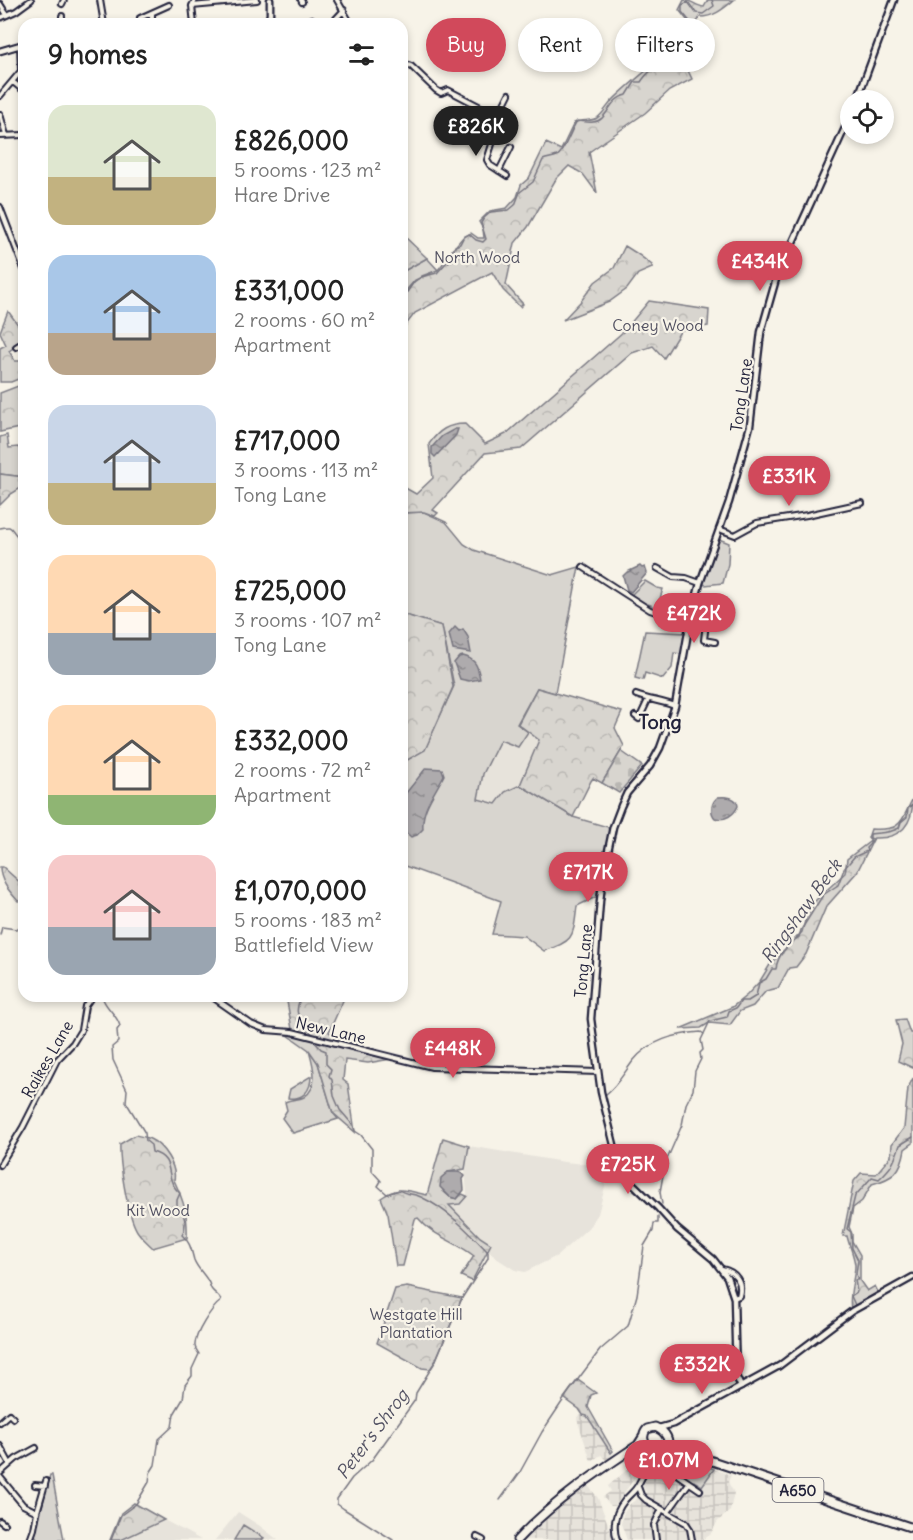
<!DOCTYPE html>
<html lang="en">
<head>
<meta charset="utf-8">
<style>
	:root { --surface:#fff; --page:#f6f6f6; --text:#222; --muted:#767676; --accent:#d1495b }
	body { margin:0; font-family:Delius,sans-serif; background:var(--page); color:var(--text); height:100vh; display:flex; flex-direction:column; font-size:22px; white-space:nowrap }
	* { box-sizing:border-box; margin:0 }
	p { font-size:20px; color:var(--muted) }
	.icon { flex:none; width:33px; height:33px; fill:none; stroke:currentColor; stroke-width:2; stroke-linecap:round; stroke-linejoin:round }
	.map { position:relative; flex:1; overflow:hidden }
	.panel { position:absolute; left:18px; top:18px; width:390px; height:984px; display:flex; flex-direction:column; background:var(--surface); border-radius:18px; box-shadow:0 3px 9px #0003 }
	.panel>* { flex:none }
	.guide { position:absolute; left:426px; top:18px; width:396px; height:54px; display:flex; gap:12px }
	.tools { position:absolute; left:840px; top:90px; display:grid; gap:12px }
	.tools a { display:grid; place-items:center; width:54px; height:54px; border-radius:50%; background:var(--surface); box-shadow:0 3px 9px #0003; font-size:30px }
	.price { position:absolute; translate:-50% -51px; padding:0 14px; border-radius:21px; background:var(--accent); color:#fff; font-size:20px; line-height:39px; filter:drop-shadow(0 2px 3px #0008) }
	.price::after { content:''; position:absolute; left:50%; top:36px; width:18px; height:14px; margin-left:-9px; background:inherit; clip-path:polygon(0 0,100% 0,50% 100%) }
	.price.current { background:#222; color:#fff }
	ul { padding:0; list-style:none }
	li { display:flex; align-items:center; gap:18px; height:150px; padding:0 30px }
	li span { display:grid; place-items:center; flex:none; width:168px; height:120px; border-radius:18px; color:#555 }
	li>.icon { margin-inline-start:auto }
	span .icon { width:72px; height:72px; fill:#fffc; stroke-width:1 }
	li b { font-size:26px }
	h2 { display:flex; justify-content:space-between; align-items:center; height:72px; padding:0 30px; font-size:26px }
	.tag { padding:0 21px; border-radius:27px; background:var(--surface); box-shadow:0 3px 9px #0003; font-size:21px; line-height:54px }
	.tag.current { background:var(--accent); color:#fff }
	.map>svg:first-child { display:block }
</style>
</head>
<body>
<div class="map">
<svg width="913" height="1540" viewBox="0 0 913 1540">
	<defs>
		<pattern id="industrial-grid" width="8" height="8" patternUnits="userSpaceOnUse" patternTransform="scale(1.5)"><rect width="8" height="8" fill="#e7e3db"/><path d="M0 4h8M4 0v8" fill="none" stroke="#c6c2bd"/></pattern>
		<pattern id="forest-crowns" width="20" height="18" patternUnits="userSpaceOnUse" patternTransform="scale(1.5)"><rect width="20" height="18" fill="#d8d5cf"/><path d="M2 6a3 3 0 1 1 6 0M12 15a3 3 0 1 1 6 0" fill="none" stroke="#b9b7b3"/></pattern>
		<pattern id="cemetery-stones" width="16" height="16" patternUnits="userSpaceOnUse" patternTransform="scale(1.5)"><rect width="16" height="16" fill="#d8d5cf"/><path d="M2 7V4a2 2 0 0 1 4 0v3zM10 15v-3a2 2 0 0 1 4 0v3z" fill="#b9b7b3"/></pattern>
		<pattern id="water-ripples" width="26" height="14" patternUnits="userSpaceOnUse" patternTransform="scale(1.5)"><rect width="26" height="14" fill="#aeabad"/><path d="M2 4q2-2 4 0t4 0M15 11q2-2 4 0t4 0" fill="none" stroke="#8d8b8e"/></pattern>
	</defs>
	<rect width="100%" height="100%" fill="#f7f3e8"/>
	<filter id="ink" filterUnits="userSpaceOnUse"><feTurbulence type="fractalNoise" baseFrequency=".0167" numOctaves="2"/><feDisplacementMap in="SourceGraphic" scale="12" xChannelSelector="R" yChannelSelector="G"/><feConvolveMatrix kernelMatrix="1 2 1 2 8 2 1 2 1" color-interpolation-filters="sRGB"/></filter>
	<g filter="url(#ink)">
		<path fill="#e7e3db" d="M537 688 539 740 520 785 505 792 497 804 478 799 483 774 500 740 528 733 517 724Z
			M469 1146 564 1162 595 1165 610 1170 617 1166 620 1175 606 1183 598 1214 589 1227 557 1256 525 1272 515 1270 496 1258 488 1250 491 1243 480 1237 449 1204H460L467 1196 465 1169Z
			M238 1512 260 1526 278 1540H215Z
			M164 1520 201 1540H121L122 1539Z"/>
		<path fill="url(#industrial-grid)" d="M580 1415H587L613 1457 607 1461 601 1455 591 1461 577 1419Z
			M661 1458 667 1462 666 1464 702 1486 714 1469 731 1475 728 1482 734 1493 730 1511 718 1521 710 1535 702 1540H627L621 1524 623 1514 630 1504 646 1492 643 1486 646 1479Z
			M636 1462 642 1467 615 1506H611L603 1497 611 1491 608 1486Z
			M587 1484 598 1498 614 1540H522L533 1529Z"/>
		<path fill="#d8d5cf" stroke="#7d7c85" stroke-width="1.5" d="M427 258 438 270 422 276 402 295V272Z
			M7 435 9 448 18 447 24 456V477L0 474V437Z
			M424 512 446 522 464 544 474 550 552 575 579 567 555 693 537 688 517 724 528 732 518 747 500 740 483 774 478 799 496 804 505 792 520 785 573 817 608 827 610 836 601 873 598 896 577 906C573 937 575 941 544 951L524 936 492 934 501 901 402 865V763L425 749 454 686 442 626 402 614V513Z
			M719 539 729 543 728 564 723 583 705 585 703 583Z
			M645 581 657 588 663 589 656 611 651 607V605L648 604 647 605 631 595Z
			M645 631 686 633 682 654 674 653 672 668 663 679 645 673 643 680 635 678Z
			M309 1050 318 1063 333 1113 338 1119 293 1133 282 1118 287 1110 285 1102C291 1099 298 1100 304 1097 320 1087 313 1064 309 1050Z
			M311 1076C311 1091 303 1100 288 1098L290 1089Z
			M673 1453 714 1469 702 1486 694 1481 692 1482 665 1465 667 1462 662 1458Z
			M50 1475H52L64 1540H38L35 1535Z
			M243 1525 264 1538 262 1540H234Z"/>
		<path fill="url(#forest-crowns)" stroke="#7d7c85" stroke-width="1.5" d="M684 0C691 0 696 6 704 7L708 0H734C723 9 714 17 700 17L696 24 710 37 700 51 684 62 692 79 669 91 645 113 589 152 597 193 583 174 569 166 556 179 528 227 515 243 506 285 523 304 520 307 503 290 492 272 415 313 402 330V295L415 280 438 270 445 261 456 257 452 250 463 237 471 233 478 238H484L483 229 479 222 490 211 507 208 517 197 521 185 529 178 546 143 561 150 574 123C582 119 590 122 597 118 603 114 607 106 612 101 630 83 651 67 670 51 682 40 669 29 691 25L679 10Z
			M402 234 427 258 402 272Z
			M625 246C632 250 646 260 652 265V268L638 274 627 289 609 302 563 320 581 301 595 282 614 268Z
			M649 301 709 310 708 326 681 330 664 358 653 346 632 353 521 449 485 453 433 510 438 513 435 516 424 512 402 513V486L416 494 433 478 429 444C439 430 448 424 465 424L485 444 506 434 624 331Z
			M8 311 24 333V341L9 351 15 361H24V404L19 428 0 432V393L21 385 23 377 11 382H0V348L6 345 0 332Z
			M0 474 24 477V486L11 494 0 505Z
			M402 614 442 626 453 687 425 750 402 763Z
			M537 688 622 712 615 728 624 746 602 783 593 778 591 781 573 817 520 785 539 740 518 724Z
			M913 798C913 825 901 839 874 838L857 872 826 907 806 954 796 967 789 968 778 988 766 991 753 1006 740 1011 730 1025 709 1023 701 1028 680 1029 732 1007 747 995 760 981 771 963 802 932 806 917 816 900 845 873 847 859 873 839 868 838 871 829C902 831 900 823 913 798Z
			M0 867H3L24 886V901H18C9 891 0 881 0 867Z
			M286 996H345L329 1032 348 1045V1048L391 1059 368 1063 345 1060 343 1080 348 1084 355 1132 333 1113 318 1063 309 1050 288 1035 292 1029Z
			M905 1019 910 1033H913V1068L898 1061 902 1044 896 1020Z
			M913 1078V1143L905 1149C901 1172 894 1178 872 1184L862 1201 853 1208 849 1227 852 1234V1241L860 1255V1281L867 1291 875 1286 878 1292 851 1309C848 1294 855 1279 855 1265 854 1255 849 1245 847 1236H843L854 1181 861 1173 876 1174 891 1156 892 1144 904 1128 908 1088Z
			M135 1135C140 1136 146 1137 150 1139 163 1145 177 1166 174 1180 184 1202 188 1214 187 1238L153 1248C147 1242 138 1235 135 1227 127 1210 119 1162 120 1144Z
			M443 1138 469 1146 465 1169 448 1172 443 1191 450 1197 457 1199 462 1194 467 1196 460 1204 449 1205 480 1237 491 1244 472 1281 461 1276 474 1256C455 1241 434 1237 418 1218L415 1219 403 1266H396L388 1214 381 1198C399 1185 407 1191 427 1195Z
			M407 1287 462 1298 435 1362 430 1369 422 1368 377 1343 395 1289Z
			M578 1380 596 1393 591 1395 588 1407 613 1451 611 1453 587 1416 583 1415 579 1409 564 1398Z
			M134 1503 164 1520 121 1540H110L121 1513Z"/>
		<path fill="url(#cemetery-stones)" stroke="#7d7c85" stroke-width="1.5" d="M621 751 642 766 619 793 602 783Z"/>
		<path fill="url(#water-ripples)" stroke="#76747f" stroke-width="1.5" d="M455 429H458L456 435 435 457 432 454V447L442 436Z
			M640 566 642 568 645 567 647 573 631 592 627 590 623 576 627 572Z
			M455 627 459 631 463 629 468 637 471 653 453 650 449 634Z
			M463 656C476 659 478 667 480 679L469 681 460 679 454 663 459 657Z
			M426 768 442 769 444 775C435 793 421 809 423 829L417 835 411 837 402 829V798Z
			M718 797C726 796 737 797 738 806 734 815 725 821 715 818 709 812 712 801 718 797Z
			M448 1172H461L465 1176 463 1179 464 1190 457 1199 450 1197 440 1187 441 1178Z"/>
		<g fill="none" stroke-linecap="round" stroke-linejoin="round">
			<path stroke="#76747f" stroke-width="1.5" d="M402 299 414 282 421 277 437 273 446 263 459 257 454 251 455 246 460 244 463 238 469 234 476 240 483 242 486 239 481 223 484 218 491 212 509 210 515 205 520 192 533 182 543 160C547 158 553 158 557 156 564 153 571 129 577 121 582 121 588 123 593 122 609 121 607 99 627 95L635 82H641C649 69 667 57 679 45L678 33 683 30 691 33 697 30 682 12V5L688 2 696 13 703 14 714 6 712 0
				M0 528C14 525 9 528 18 537L24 531
				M0 935 2 927 16 929 24 925
				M104 996 103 999C107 1009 117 1015 120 1026L117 1030 118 1042 112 1047 113 1060 127 1090 126 1102 145 1133 146 1141 151 1145 152 1152C178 1159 162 1179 180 1193L177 1200V1207C186 1214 187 1225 182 1235 191 1243 191 1250 194 1260 197 1268 204 1274 208 1281 210 1284 210 1288 212 1290 216 1295 219 1294 221 1301 212 1307 194 1335 195 1346 195 1349 198 1352 199 1354L192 1369V1376L185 1385 183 1399 174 1414 172 1427 159 1439 155 1465 150 1473 149 1482 136 1504 121 1515 111 1540
				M296 996 300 999C291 1021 307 1018 312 1035
				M313 1040 321 1049 326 1051V1064L331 1069 329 1076 332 1080 334 1096 340 1110 353 1125 355 1131 361 1135 372 1149V1171L381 1181 378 1186 387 1194 399 1190C406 1195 413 1193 421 1197 447 1209 469 1232 488 1252V1258L462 1298 435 1362 416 1393 415 1400 372 1460 352 1478 337 1499V1504L344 1509 393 1540
				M605 1095C617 1086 624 1073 633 1061 650 1040 675 1034 701 1032L704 1034
				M662 1204 660 1192 665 1164 682 1125 686 1104 693 1090 695 1071 701 1059 700 1053 703 1050 701 1040 710 1021 727 1017 729 1011 736 1008 741 1001H748L756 996 759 983 766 979 772 969H776C777 956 788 944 799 937L801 930 823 895 838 885 844 869 854 857 867 851 866 848 870 844V834C880 832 889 834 899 828L901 822 907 817 908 808 913 805
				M855 1305 851 1296 857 1292 855 1280H858L856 1274 858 1260 852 1248 851 1232 847 1229 855 1196 872 1177 879 1179C893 1166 894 1162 900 1145L913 1137
				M500 1500 520 1472 542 1432 570 1390 600 1350 628 1326 637 1295 644 1246 653 1231 654 1223H658V1217"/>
			<defs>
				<path id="minor" d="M100 0 104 24
					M301 0 302 2
					M337 0 351 24
					M0 4 7 15
					M62 4 64 0
					M192 6 257 0
					M192 6 194 24
					M192 6 195 0
					M62 16V24
					M0 18 16 11 31 0
					M140 18 169 5
					M152 24V13
					M304 24 312 19
					M331 24 344 10
					M402 65 406 64 411 66 436 90 441 93 448 90 498 116
					M13 82 24 91
					M0 96 21 71 20 46
					M0 114 6 135
					M0 136 24 135
					M499 171 511 147
					M507 176 490 165 487 160 499 122 498 116 509 94
					M0 207 24 269
					M16 347 24 342
					M23 423 24 419
					M719 529 735 535 757 523 807 515 862 503
					M583 567 650 610 680 620 689 627
					M657 568 673 577 686 578 700 583
					M691 618 706 623 704 640 715 642
					M636 695C649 700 662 701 675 706
					M635 716 639 719 648 700
					M211 996 251 1024 266 1030 292 1032 432 1067 598 1072
					M0 1165 23 1127 57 1060 73 1043 81 1030 85 1006 92 996
					M722 1269C736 1272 743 1282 739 1296L734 1298
					M0 1422 9 1414 13 1418
					M0 1446 10 1464
					M0 1473 16 1459 36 1448
					M678 1475 700 1490
					M0 1477 23 1505 37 1512 34 1529 30 1540
					M35 1485 45 1486
					M638 1487 641 1495 646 1500 686 1523 690 1529 692 1540
					M37 1512 46 1481
					M668 1512 689 1483
					M0 1521 4 1524
					M477 1537 483 1540
					M617 1540C612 1525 615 1512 625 1500 629 1495 635 1491 638 1485 644 1473 650 1463 659 1452
					M656 1540 654 1525 662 1509"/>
				<path id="tertiary" d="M266 24 270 15V0
					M0 51 24 44
					M857 100 894 0
					M741 1387 736 1376 734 1298 727 1277 713 1259 677 1229 658 1208 626 1177 619 1165 601 1092 591 1019 600 901 603 875 613 827 621 806 627 793 650 766 660 748 675 706 689 627 700 583 729 502 750 426 761 332 776 279 850 117"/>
				<path id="secondary" d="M659 1428 673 1424 779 1366 852 1311 913 1277"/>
				<path id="trunk" d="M664 1451C673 1441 665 1431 655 1427L647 1429C640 1437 645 1446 653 1451H682L913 1528
					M517 1540C550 1504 597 1472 638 1445L643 1437"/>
			</defs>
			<use href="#minor" stroke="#22223b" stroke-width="8"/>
			<use href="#tertiary" stroke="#22223b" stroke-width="9"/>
			<use href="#secondary" stroke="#22223b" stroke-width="9"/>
			<use href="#trunk" stroke="#22223b" stroke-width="11"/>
			<use href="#minor" stroke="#f7f3e8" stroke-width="4"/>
			<use href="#tertiary" stroke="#f7f3e8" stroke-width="4.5"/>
			<use href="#secondary" stroke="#f7f3e8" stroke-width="4.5"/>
			<use href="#trunk" stroke="#f7f3e8" stroke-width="7"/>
		</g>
	</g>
	<g text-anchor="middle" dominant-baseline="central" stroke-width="4.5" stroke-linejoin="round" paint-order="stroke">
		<rect fill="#f7f3e8" stroke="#62616f" stroke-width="1.5" x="772.5" y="1478" width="51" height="24" rx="4.5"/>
		<g font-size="15" font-weight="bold" fill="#22223b">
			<text x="798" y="1490">A650</text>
		</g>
		<g font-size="16" fill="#504f60" stroke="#f7f3e8">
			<text x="477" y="257">North Wood</text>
			<text x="658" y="325">Coney Wood</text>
			<text x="158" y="1210">Kit Wood</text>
			<text x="416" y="1314">Westgate Hill<tspan x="416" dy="18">Plantation</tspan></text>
		</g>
		<g font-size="16" fill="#22223b" stroke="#f7f3e8">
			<text transform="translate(741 395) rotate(-82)">Tong Lane</text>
			<text transform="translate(583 961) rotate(-85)">Tong Lane</text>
			<text transform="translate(331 1030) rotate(13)">New Lane</text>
			<text transform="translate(47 1059) rotate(-60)">Raikes Lane</text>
		</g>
		<g font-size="18" font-style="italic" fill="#535263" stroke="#f7f3e8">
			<text transform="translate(801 911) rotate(-54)">Ringshaw Beck</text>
			<text transform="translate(372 1434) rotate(-53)">Peter's Shrog</text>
		</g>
		<g font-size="20" font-weight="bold" fill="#22223b" stroke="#f7f3e8">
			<text x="660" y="721">Tong</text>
		</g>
	</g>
</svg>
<div class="tools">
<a><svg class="icon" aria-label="locate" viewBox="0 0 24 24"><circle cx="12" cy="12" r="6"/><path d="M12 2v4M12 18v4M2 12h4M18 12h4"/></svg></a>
</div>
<b class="price current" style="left:476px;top:157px">£826K</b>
<b class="price" style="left:760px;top:292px">£434K</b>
<b class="price" style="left:789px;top:507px">£331K</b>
<b class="price" style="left:694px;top:644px">£472K</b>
<b class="price" style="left:588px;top:903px">£717K</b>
<b class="price" style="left:453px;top:1079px">£448K</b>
<b class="price" style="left:628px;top:1195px">£725K</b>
<b class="price" style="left:702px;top:1395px">£332K</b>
<b class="price" style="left:669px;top:1491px">£1.07M</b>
<div class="guide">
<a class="tag current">Buy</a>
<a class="tag">Rent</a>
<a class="tag">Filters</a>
</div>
<section class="panel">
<h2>9 homes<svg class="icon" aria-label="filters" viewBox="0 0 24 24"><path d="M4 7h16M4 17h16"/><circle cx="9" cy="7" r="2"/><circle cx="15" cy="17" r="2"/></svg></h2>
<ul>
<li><span style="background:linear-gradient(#dfe7d0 60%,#c2b280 0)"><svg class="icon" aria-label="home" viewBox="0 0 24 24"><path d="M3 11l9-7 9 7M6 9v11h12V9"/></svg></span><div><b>£826,000</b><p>5 rooms · 123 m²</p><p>Hare Drive</p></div></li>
<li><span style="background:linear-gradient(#a9c7e8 65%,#b9a48a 0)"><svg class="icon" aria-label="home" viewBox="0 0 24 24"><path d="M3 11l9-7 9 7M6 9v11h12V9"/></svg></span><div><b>£331,000</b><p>2 rooms · 60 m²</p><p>Apartment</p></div></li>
<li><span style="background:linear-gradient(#c9d6e8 65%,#c2b280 0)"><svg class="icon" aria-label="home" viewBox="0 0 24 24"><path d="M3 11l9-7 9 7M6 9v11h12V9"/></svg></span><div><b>£717,000</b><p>3 rooms · 113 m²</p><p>Tong Lane</p></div></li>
<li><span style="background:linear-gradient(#ffd9b3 65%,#9aa5b1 0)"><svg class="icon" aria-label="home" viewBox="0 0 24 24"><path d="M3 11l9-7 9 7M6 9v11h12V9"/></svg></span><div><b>£725,000</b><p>3 rooms · 107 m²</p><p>Tong Lane</p></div></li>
<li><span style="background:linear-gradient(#ffd9b3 75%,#8fb573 0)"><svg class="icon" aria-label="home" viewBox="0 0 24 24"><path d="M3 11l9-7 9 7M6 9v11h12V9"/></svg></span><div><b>£332,000</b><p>2 rooms · 72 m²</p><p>Apartment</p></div></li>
<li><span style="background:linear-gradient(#f6c9c9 60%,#9aa5b1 0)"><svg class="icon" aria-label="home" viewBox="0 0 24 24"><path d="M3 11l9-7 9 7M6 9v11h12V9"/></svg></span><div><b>£1,070,000</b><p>5 rooms · 183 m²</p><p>Battlefield View</p></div></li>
</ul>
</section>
</div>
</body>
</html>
